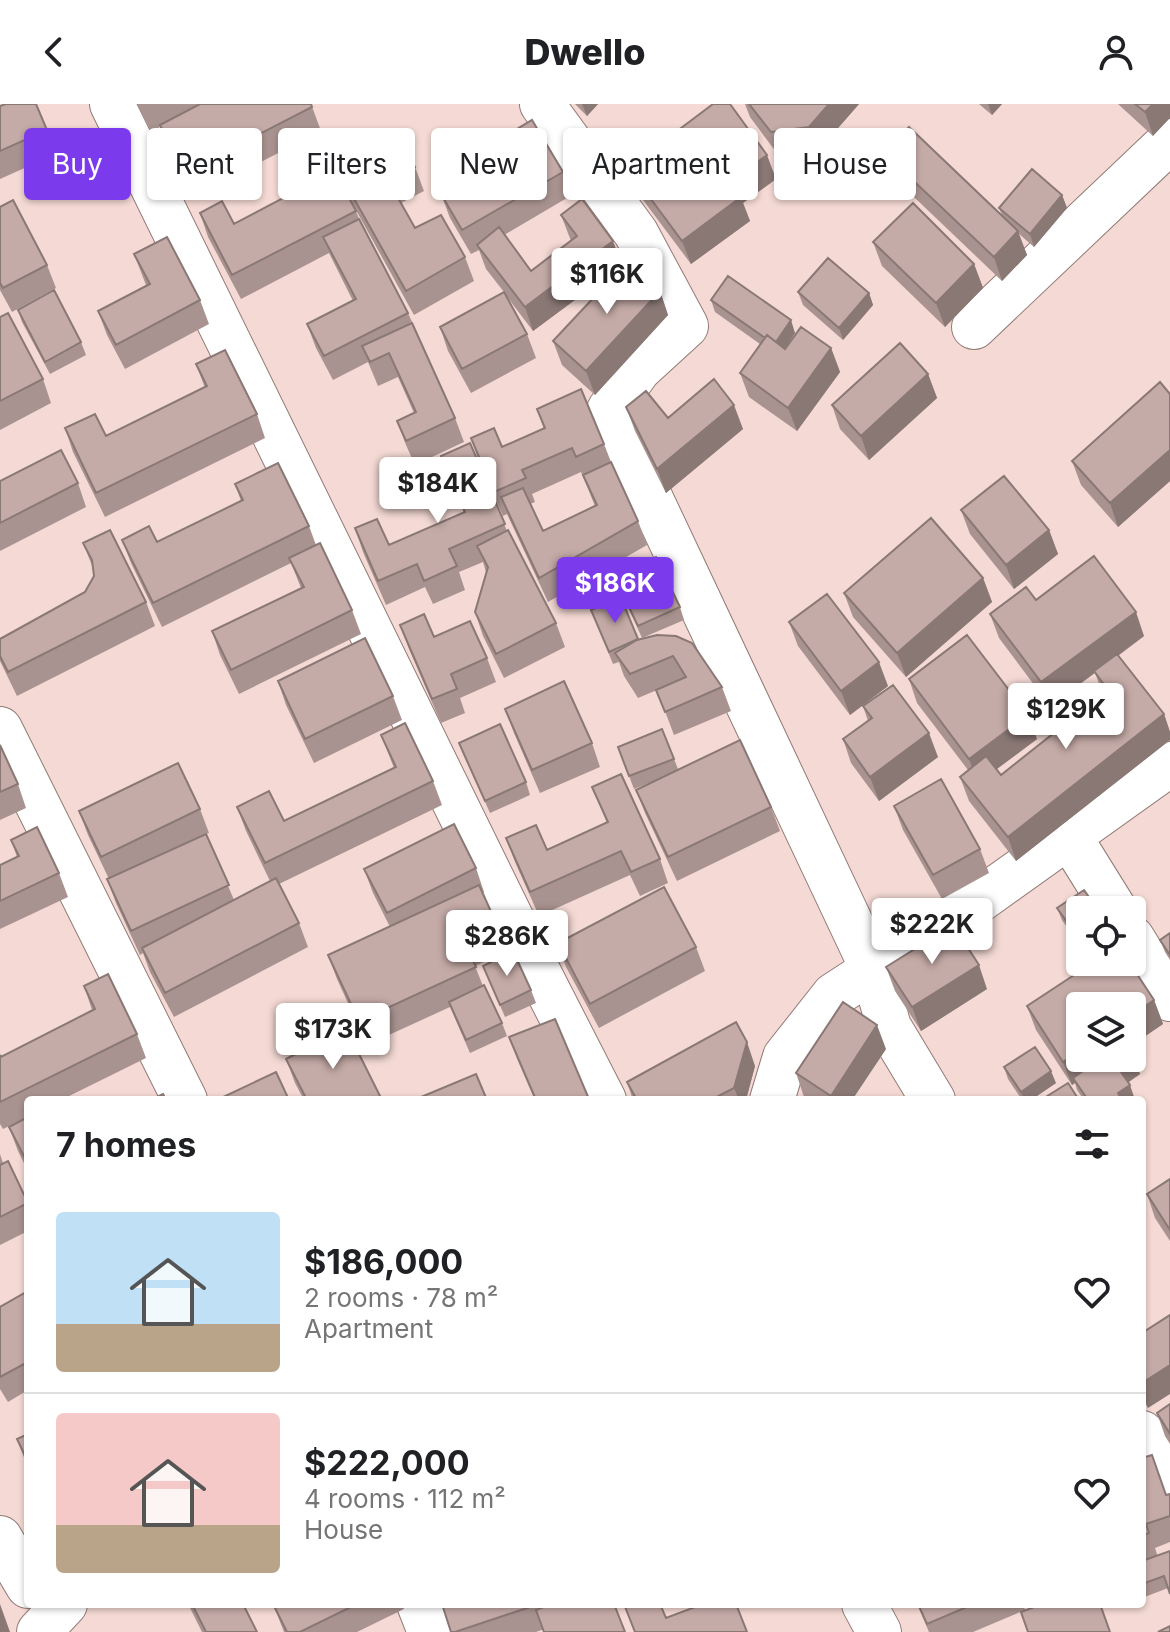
<!DOCTYPE html>
<html lang="en">
<head>
<meta charset="utf-8">
<style>
	:root { --surface:#fff; --page:#f2f2f2; --text:#202124; --muted:#757577; --line:#e0e0e0; --accent:#7c3aed }
	body { margin:0; font-family:Inter,sans-serif; background:var(--page); color:var(--text); height:100vh; display:flex; flex-direction:column; font-size:30px; white-space:nowrap }
	* { box-sizing:border-box; margin:0 }
	p { font-size:26px; color:var(--muted) }
	.icon { flex:none; width:44px; height:44px; fill:none; stroke:currentColor; stroke-width:2; stroke-linecap:round; stroke-linejoin:round }
	.map { position:relative; flex:1; overflow:hidden }
	.sheet { position:absolute; left:24px; top:992px; width:1122px; height:512px; display:flex; flex-direction:column; background:var(--surface); border-radius:8px; box-shadow:0 2px 6px #0004 }
	.sheet>* { flex:none }
	.hud { position:absolute; left:24px; top:24px; width:1122px; height:72px; display:flex; gap:16px }
	.fabs { position:absolute; left:1066px; top:792px; display:grid; gap:16px }
	.fabs a { display:grid; place-items:center; width:80px; height:80px; border-radius:8px; background:var(--surface); box-shadow:0 2px 6px #0004; font-size:40px }
	.price { position:absolute; translate:-50% -68px; padding:0 18px; border-radius:8px; background:#fff; color:#222; font-size:26px; line-height:52px; filter:drop-shadow(0 2px 4px #0008) }
	.price::after { content:''; position:absolute; left:50%; top:48px; width:24px; height:18px; margin-left:-12px; background:inherit; clip-path:polygon(0 0,100% 0,50% 100%) }
	.price.active { background:var(--accent); color:#fff }
	ul { padding:0; list-style:none }
	li { display:flex; align-items:center; gap:24px; height:200px; padding:0 32px }
	li+li { border-top:2px solid var(--line) }
	li span { display:grid; place-items:center; flex:none; width:224px; height:160px; border-radius:8px; color:#555 }
	li>.icon { margin-inline-start:auto }
	span .icon { width:96px; height:96px; fill:#fffc; stroke-width:1 }
	li b { font-size:34px }
	h2 { display:flex; justify-content:space-between; align-items:center; height:96px; padding:0 32px; font-size:34px }
	.pill { padding:0 28px; border-radius:8px; background:var(--surface); box-shadow:0 2px 6px #0004; font-size:28px; line-height:72px }
	.pill.active { background:var(--accent); color:#fff }
	header { display:flex; justify-content:space-between; align-items:center; height:104px; padding:0 32px; background:var(--surface); font-size:36px; font-weight:800 }
	.map>svg:first-child { display:block }
</style>
</head>
<body>
<header><svg class="icon" aria-label="back" viewBox="0 0 24 24"><path d="M15 5l-7 7 7 7"/></svg>Dwello<svg class="icon" aria-label="person" viewBox="0 0 24 24"><circle cx="12" cy="8" r="4"/><path d="M4 21q1-7 8-7t8 7"/></svg></header>
<div class="map">
<svg width="1170" height="1528" viewBox="0 0 1170 1528">
	<rect width="100%" height="100%" fill="#f4d9d4"/>
	<g fill="none" stroke-linecap="round" stroke-linejoin="round">
		<defs>
			<path id="minor" d="M112 0 522 836 604 996
				M542 0 636 129 686 222 639 265 609 306 873 866 889 923 933 996
				M974 223 1170 37
				M0 625 185 996
				M1069 732 1115 806
				M1132 834 1170 895
				M772 996 785 953 834 891 974 800 1170 660
				M1142 1329 1170 1372
				M0 1434 28 1482
				M419 1500 430 1528
				M864 1500 879 1528
				M39 1528 65 1500"/>
		</defs>
		<use href="#minor" stroke="#927a75" stroke-width="46"/>
		<use href="#minor" stroke="#fff" stroke-width="44"/>
	</g>
	<path fill="#a99390" fill-rule="evenodd" d="M137 0H311L321 27 193 93 168 45 160 23 151 27Z
		M575 0H598L587 12Z
		M745 0H859L818 47 779 52 750 13Z
		M979 0H1002L992 11Z
		M1118 0H1170L1153 32Z
		M0 2 47 26 56 50 0 75Z
		M494 39 563 68 572 91 504 131 531 167 571 137 561 111 622 161 533 227 505 190 527 230 536 254 471 289 448 247 440 223 504 188 486 165 479 146 471 150 450 114 441 90 500 55Z
		M884 49 1003 113 999 104 1062 91 1067 104 1034 143 1018 129 1027 151 1002 177 893 73Z
		M299 57 356 107 359 115 408 209 455 314 464 338 415 361 406 341 397 317 414 309 398 273 378 282 368 258 333 276 316 244 307 220 353 197 329 149 241 195 208 133 200 109 234 120 307 81Z
		M415 63 424 87 401 99 415 124 465 153 474 177 414 211 352 99 343 75Z
		M628 64 776 75 743 99 750 117 691 160 637 88Z
		M0 103 47 161 56 184 12 208 0 186Z
		M873 138 974 160 983 184 945 223 882 162Z
		M134 150 200 196 209 220 125 265 107 231 98 207 146 181Z
		M660 187 668 211 595 291 562 261 553 237Z
		M798 188 869 189 873 201 843 236 803 201Z
		M711 196 795 229 785 244H831L840 268 797 327 749 293 740 269 760 240 715 208Z
		M18 206 81 238 86 251 50 270 22 218Z
		M0 213 43 275 51 299 0 326Z
		M196 260 257 310 265 334 105 413 73 348 65 324 106 332 205 284Z
		M928 270 937 294 869 356 840 325 832 301Z
		M1170 290V377L1118 423 1081 381 1072 357Z
		M626 303 668 314 743 325 666 389 635 327Z
		M537 305 604 340 611 358 638 417 647 441 548 498 507 410 503 412 479 358 471 334 502 343 544 325ZM581 368 595 402 543 427 530 400 535 398 532 390Z
		M470 339 507 427 556 519 565 543 504 574 483 532 475 508 486 468 483 458 459 468 465 486 433 500 425 483 386 501 363 448 355 424 389 441 464 408 449 376 441 352Z
		M0 377 78 379 86 403 0 447Z
		M235 380 309 422 316 441 352 506 361 530 239 590 220 551 212 527 301 484 291 459 162 523 131 459 122 436 157 438 241 397Z
		M961 406 1049 426 1058 450 1014 485 970 430Z
		M83 439 146 498 155 522 17 592 0 557V535L85 488 94 472 93 464Z
		M614 472 680 503 684 516 642 534Z
		M983 474 992 498 906 573 853 513 844 489Z
		M1036 496 1144 532 1118 552 1164 610 1170 628V636L1016 757 969 697 960 673 968 666 917 599 909 575 1037 635 997 665 1001 671 1103 590 1095 569 1050 602 999 534 990 510Z
		M591 506 638 536 657 531 722 583 731 607 674 631 657 586 638 594 624 572 619 558 613 560Z
		M789 518 888 582 850 611 798 542Z
		M400 521 487 554 496 578 460 594 465 609 441 619 409 545Z
		M278 577 393 592 402 616 314 659 286 601Z
		M863 602 938 653 879 697 851 659 843 635 868 617Z
		M505 605 592 639 600 663 540 689 514 629Z
		M662 625 678 665 771 703 780 727 677 777 645 709 636 686 654 677 634 685 618 643Z
		M381 631 433 677 442 701 279 780 299 819 308 843 174 913 150 868 143 849 140 851 116 799 107 775H109L88 731 79 707 200 705 209 729 206 730 234 796 270 777 246 727 237 703 284 717 394 664Z
		M459 639 526 678 530 691 490 709Z
		M0 641 18 680 26 704 0 716Z
		M592 683 660 755 668 779 640 792 630 771 539 812 515 758 506 734 547 746 607 719Z
		M894 702 980 745 989 769 942 795 903 726Z
		M11 736 59 769 68 793 0 825V761L17 753Z
		M476 764 484 788 483 789 498 823 507 847 475 862 483 882 502 919 507 932 470 949 450 903 367 941 337 875 328 851 390 823 373 789 364 765Z
		M1057 804 1080 806V842L1062 816Z
		M1170 829V856L1165 848 1160 836Z
		M558 839 696 843 705 867 599 924 566 863Z
		M1091 858H1129L1154 896 1163 920 1132 941V902H1080L1135 958 1140 970 1128 978 1134 993 1131 996H1084L1077 986 1075 979 1072 981 1036 926 1027 902 1092 859Z
		M483 862 531 886 536 899 505 913Z
		M886 863 987 885 921 927 895 887Z
		M84 882 137 930 146 954 61 996H28V1013L3 1025 0 1020V951L1 953 92 906Z
		M555 915 589 996H535L518 957 509 933Z
		M886 945 852 996H809L804 993 796 969Z
		M286 955 382 996H304L295 979Z
		M755 962 746 996H633L627 978Z
		M1004 963 1056 979 1031 996H1022L1008 975Z
		M28 1013V1067L18 1047 9 1023Z
		M0 1050 3 1059 28 1097V1127L0 1141Z
		M1170 1075V1137L1155 1114 1147 1090Z
		M28 1187V1286L8 1298 0 1285V1203Z
		M1142 1229 1148 1304 1142 1295Z
		M1170 1300V1340L1165 1332 1157 1309Z
		M28 1330V1364L17 1335Z
		M1142 1354 1166 1391 1170 1390V1438L1155 1444 1168 1484 1142 1494Z
		M188 1500H243L257 1528H202Z
		M273 1500H402L404 1505 357 1528H284Z
		M442 1500H615L536 1528H451Z
		M917 1500H1023L1025 1506 973 1528H929Z"/>
	<path fill="#8a7875" d="M582 0H598L587 12Z
		M829 0H859L818 47 809 23Z
		M988 0H1002L992 11Z
		M1153 0H1170V14L1153 32 1145 8Z
		M767 51 776 75 743 99 750 117 691 160 682 137 730 78Z
		M1062 91 1067 104 1034 143 1030 130Z
		M1018 127 1027 151 1002 177 994 153Z
		M613 137 622 161 533 227 525 203Z
		M974 160 983 184 945 223 936 199Z
		M660 187 668 211 595 291 586 267Z
		M869 189 873 201 843 236 839 224Z
		M791 216 795 229 779 253 774 241Z
		M831 244 840 268 797 327 788 304Z
		M928 270 937 294 869 356 861 332Z
		M734 301 743 325 666 389 657 365Z
		M1170 346V377L1118 423 1110 399Z
		M1049 426 1058 450 1014 485 1006 461Z
		M983 474 992 498 906 573 897 549Z
		M1136 508 1144 532 1050 602 1041 578Z
		M879 558 888 582 850 611 841 587Z
		M1164 610 1170 628V636L1016 757 1008 733Z
		M1028 611 1037 635 978 679 969 655Z
		M929 629 938 653 879 697 870 673Z
		M979 861 987 885 921 927 912 903Z
		M1154 896 1163 920 1132 941V911Z
		M877 921 886 945 852 996H832L831 992Z
		M747 938 755 962 746 996H739L734 984Z
		M1080 946V954H1113L1073 974 1075 979 1072 981 1063 958Z
		M1135 958 1140 970 1126 980 1121 968Z
		M1051 967 1056 979 1031 996H1024L1021 988Z
		M1130 981 1134 993 1131 996H1120L1118 989Z
		M1170 1261V1290L1148 1304 1142 1287V1279Z
		M0 1500 10 1528H0Z"/>
	<path fill="#c5aba7" stroke="#8a7875" stroke-width="2" d="M6 0H36L47 26 0 47V2Z
		M200 0H311L312 3 184 69 160 21Z
		M713 0H730L767 51 730 78 741 93 682 137 628 64Z
		M749 0H829L809 23 771 28Z
		M1135 0H1153L1145 8Z
		M532 16 563 68 462 126 441 90 503 54 494 39Z
		M909 23 1018 127 994 153 884 49Z
		M403 41 415 63 389 78 415 124 441 111 465 153 406 187 343 75Z
		M323 45 356 107 232 171 200 109 222 97 234 120 310 80 299 57Z
		M1032 65 1062 91 1030 130 999 104Z
		M582 95 613 137 525 203 477 141 499 123 531 167 577 132 561 111Z
		M13 96 47 161 3 184 0 179V103Z
		M913 99 974 160 936 199 873 138Z
		M359 115 408 209 324 252 307 220 356 195 323 133Z
		M167 133 200 196 116 241 98 207 150 180 134 150Z
		M828 154 869 189 839 224 798 188Z
		M628 157 660 187 586 267 553 237Z
		M728 172 791 216 776 238 767 231 765 234 711 196Z
		M54 186 81 238 45 258 18 206Z
		M504 188 527 230 462 265 440 223Z
		M8 209 43 275 0 297V213Z
		M412 219 455 314 406 337 397 317 416 308 389 249 370 258 362 242Z
		M801 223 831 244 788 304 740 269 767 231 785 245Z
		M900 239 928 270 861 332 832 301Z
		M225 246 257 310 96 389 65 324 95 310 106 332 207 282 196 260Z
		M714 275 734 301 657 365 626 303 646 287 668 314Z
		M1160 278 1170 290V346L1110 399 1072 357Z
		M581 285 604 340 576 353 572 344 522 366 526 374 494 388 471 334 494 324 502 343 545 324 537 305Z
		M470 339 505 420 449 445 457 462 424 477 417 460 378 477 355 424 377 415 389 441 465 408 441 352Z
		M61 346 78 379 0 419V377Z
		M611 358 638 417 539 474 501 393 523 384 543 427 597 401 583 371Z
		M278 359 309 422 153 499 122 436 149 422 157 438 243 396 235 380Z
		M1004 372 1049 426 1006 461 961 406Z
		M931 414 983 474 897 549 844 489Z
		M110 426 146 498 8 568 0 552V535L85 488 94 472 92 456 83 439Z
		M508 426 556 519 496 550 475 508 488 463 477 442Z
		M320 439 352 506 231 566 212 527 304 483 289 454Z
		M1094 452 1136 508 1041 578 990 510 1026 483 1036 496Z
		M656 453 680 503 638 522 614 472Z
		M827 490 879 558 841 587 789 518Z
		M621 494 638 535 609 548 591 506Z
		M424 510 434 533 470 517 487 554 451 570 457 585 432 595 400 521Z
		M657 531 676 532 692 539 722 583 665 608 656 586 686 573 673 552 630 570 615 549 637 536Z
		M967 531 1028 611 969 655 909 575Z
		M365 534 393 592 305 635 278 577Z
		M1117 550 1164 610 1008 733 960 673 986 652 1001 671 1108 586 1094 567Z
		M564 577 592 639 532 666 505 605Z
		M893 581 929 629 870 673 843 635 872 614 863 602Z
		M405 619 433 677 265 759 237 703 269 687 284 717 396 663 381 631Z
		M500 620 526 678 485 697 459 639Z
		M662 625 674 655 629 672 618 643Z
		M740 636 771 703 668 753 636 686Z
		M0 641 18 680 0 688Z
		M178 659 200 705 101 753 79 707Z
		M621 670 660 755 631 768 621 747 530 788 506 734 536 721 547 746 608 718 592 683Z
		M941 675 980 745 933 771 894 702Z
		M454 720 476 764 387 809 364 765Z
		M37 723 59 769 0 797V761L19 752 11 736Z
		M206 730 229 781 131 827 107 775Z
		M276 774 299 819 165 889 142 844Z
		M479 781 498 823 465 839 476 863 359 917 328 851Z
		M664 783 696 843 590 900 558 839Z
		M1084 786 1098 806H1080V836L1057 804Z
		M953 821 979 861 912 903 886 863Z
		M1170 829V851L1160 836Z
		M513 847 531 886 500 901 483 862Z
		M1094 858H1129L1154 896 1132 911V902H1080V946L1063 958 1027 902Z
		M108 870 137 930 0 998V951L1 953 95 905 84 882Z
		M484 881 502 919 466 936 449 898Z
		M843 898 877 921 831 992 796 969Z
		M555 915 589 995 536 996 509 933Z
		M736 918 747 938 734 984 711 996H637L627 978Z
		M346 924 382 996H307L286 955Z
		M1035 943 1051 967 1021 988 1004 963Z
		M1132 953 1135 958 1121 968 1130 981 1118 989 1122 996H1088L1073 974 1102 954H1132Z
		M276 968 289 996H217Z
		M476 970 487 996H414Z
		M1068 979 1079 996H1041Z
		M163 990 166 996H151Z
		M28 1013V1060L9 1023Z
		M8 1057 28 1099 0 1113V1061Z
		M1170 1075V1126L1147 1090Z
		M28 1187V1258L0 1273V1203Z
		M1170 1211V1261L1142 1279V1229Z
		M1170 1300V1330L1157 1309Z
		M28 1330V1358L17 1335Z
		M1152 1351 1166 1391 1170 1390V1412L1146 1420 1149 1429 1142 1432V1354Z
		M1170 1447V1490L1164 1472 1142 1480V1457Z
		M192 1500H243L257 1528H206Z
		M273 1500H357L300 1528H287Z
		M442 1500H539L455 1528H451Z
		M551 1500H614L625 1528H544L536 1506Z
		M624 1500H660L666 1514 703 1500H736L747 1528H635Z
		M918 1500H974L927 1520Z
		M1042 1500H1100L1110 1528H1028L1021 1508Z
		M1170 1522V1528H1158Z"/>
</svg>
<div class="fabs">
<a><svg class="icon" aria-label="locate" viewBox="0 0 24 24"><circle cx="12" cy="12" r="6"/><path d="M12 2v4M12 18v4M2 12h4M18 12h4"/></svg></a>
<a><svg class="icon" aria-label="layers" viewBox="0 0 24 24"><path d="M12 4l9 5-9 5-9-5zM3 14l9 5 9-5"/></svg></a>
</div>
<b class="price" style="left:607px;top:212px">$116K</b>
<b class="price" style="left:438px;top:421px">$184K</b>
<b class="price active" style="left:615px;top:521px">$186K</b>
<b class="price" style="left:1066px;top:647px">$129K</b>
<b class="price" style="left:932px;top:862px">$222K</b>
<b class="price" style="left:507px;top:874px">$286K</b>
<b class="price" style="left:333px;top:967px">$173K</b>
<div class="hud">
<a class="pill active">Buy</a>
<a class="pill">Rent</a>
<a class="pill">Filters</a>
<a class="pill">New</a>
<a class="pill">Apartment</a>
<a class="pill">House</a>
</div>
<section class="sheet">
<h2>7 homes<svg class="icon" aria-label="filters" viewBox="0 0 24 24"><path d="M4 7h16M4 17h16"/><circle cx="9" cy="7" r="2"/><circle cx="15" cy="17" r="2"/></svg></h2>
<ul>
<li><span style="background:linear-gradient(#bfe0f5 70%,#b9a48a 0)"><svg class="icon" aria-label="home" viewBox="0 0 24 24"><path d="M3 11l9-7 9 7M6 9v11h12V9"/></svg></span><div><b>$186,000</b><p>2 rooms · 78 m²</p><p>Apartment</p></div><svg class="icon" aria-label="heart" viewBox="0 0 24 24"><path d="M12 20l-8-8c-3-5 5-10 8-4 3-6 11-1 8 4z"/></svg></li>
<li><span style="background:linear-gradient(#f6c9c9 70%,#b9a48a 0)"><svg class="icon" aria-label="home" viewBox="0 0 24 24"><path d="M3 11l9-7 9 7M6 9v11h12V9"/></svg></span><div><b>$222,000</b><p>4 rooms · 112 m²</p><p>House</p></div><svg class="icon" aria-label="heart" viewBox="0 0 24 24"><path d="M12 20l-8-8c-3-5 5-10 8-4 3-6 11-1 8 4z"/></svg></li>
</ul>
</section>
</div>
</body>
</html>
